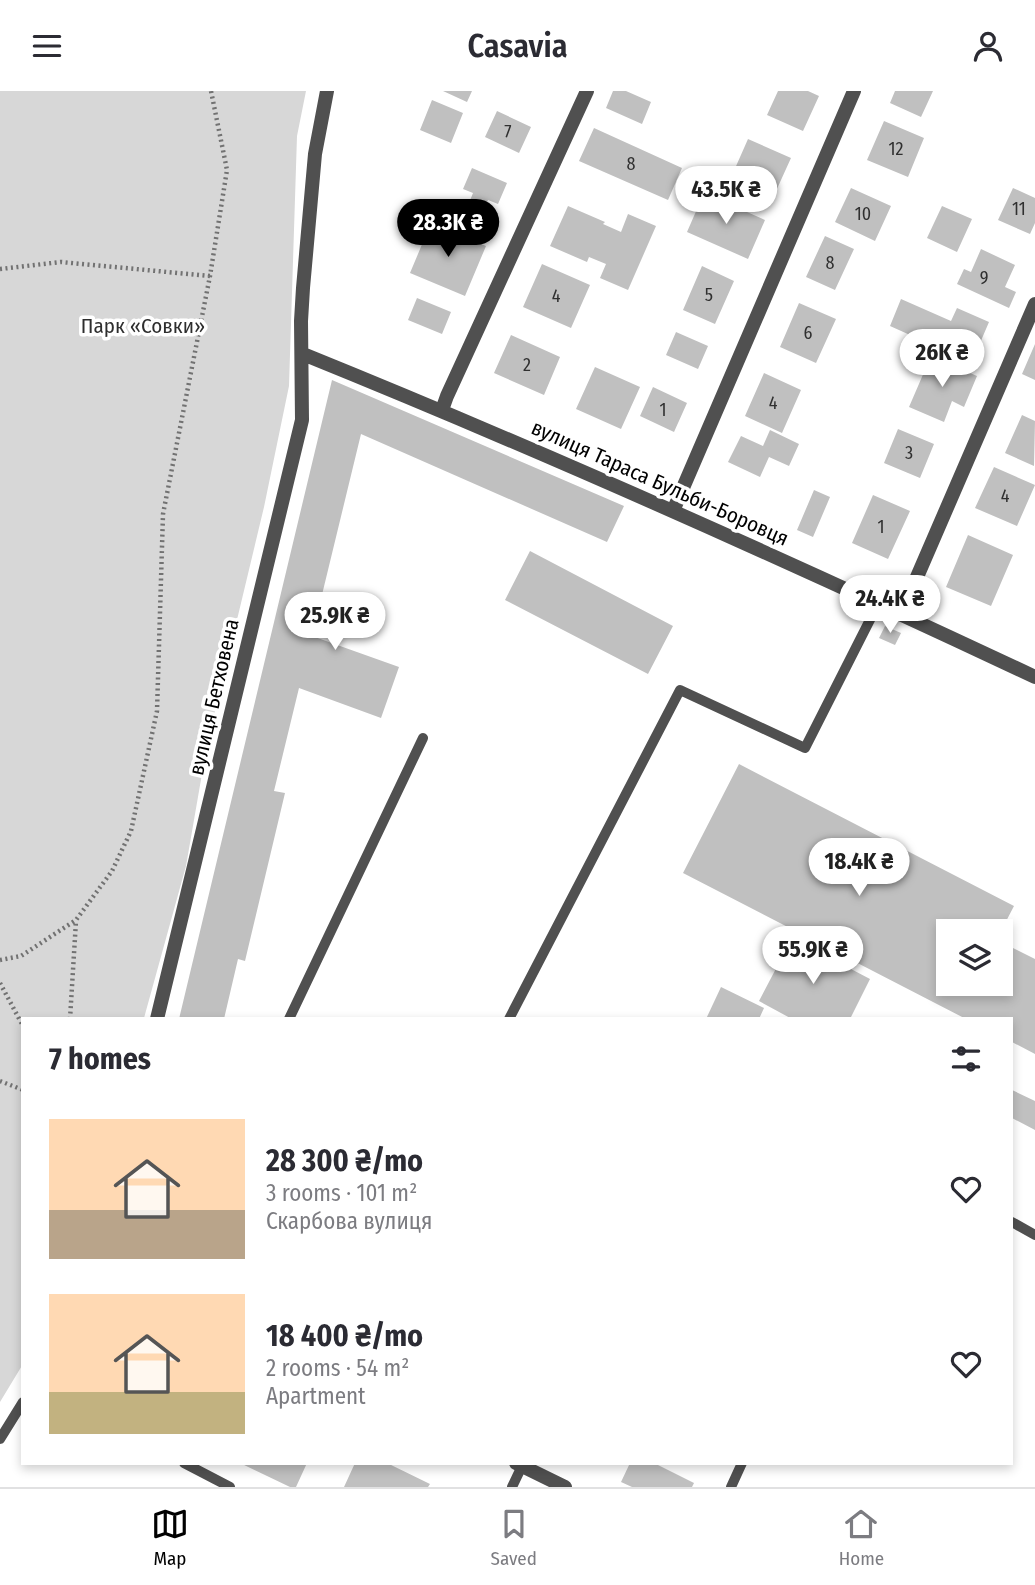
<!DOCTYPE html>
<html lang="en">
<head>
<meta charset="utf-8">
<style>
	:root { --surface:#fff; --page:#f7f7f7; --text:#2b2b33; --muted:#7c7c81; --line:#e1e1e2; --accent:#000 }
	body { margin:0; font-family:"Fira Sans Condensed",sans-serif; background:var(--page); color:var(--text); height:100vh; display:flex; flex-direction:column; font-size:26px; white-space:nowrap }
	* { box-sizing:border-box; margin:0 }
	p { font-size:23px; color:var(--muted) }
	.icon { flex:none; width:38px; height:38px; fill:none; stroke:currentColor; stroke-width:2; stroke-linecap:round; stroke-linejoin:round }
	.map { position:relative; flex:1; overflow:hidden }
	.sheet { position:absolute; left:21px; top:926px; width:992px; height:448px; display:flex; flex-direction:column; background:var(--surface); border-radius:0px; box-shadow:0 4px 10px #0003 }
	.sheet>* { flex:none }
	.tools { position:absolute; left:936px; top:828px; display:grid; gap:14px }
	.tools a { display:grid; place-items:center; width:77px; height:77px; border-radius:0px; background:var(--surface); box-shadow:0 4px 10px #0003; font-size:35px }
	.price { position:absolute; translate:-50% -60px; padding:0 16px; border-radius:24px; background:#fff; color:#222; font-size:23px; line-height:46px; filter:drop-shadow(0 2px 4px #0008) }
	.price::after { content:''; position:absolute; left:50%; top:42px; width:21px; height:16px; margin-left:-10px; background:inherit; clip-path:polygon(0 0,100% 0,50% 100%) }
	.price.on { background:var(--accent); color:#fff }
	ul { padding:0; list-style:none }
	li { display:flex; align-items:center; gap:21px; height:175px; padding:0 28px }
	li span { display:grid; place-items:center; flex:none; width:196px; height:140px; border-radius:0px; color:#555 }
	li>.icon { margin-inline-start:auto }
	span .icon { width:84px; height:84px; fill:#fffc; stroke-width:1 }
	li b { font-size:30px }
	h2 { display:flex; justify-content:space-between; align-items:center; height:84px; padding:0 28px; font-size:30px }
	header { display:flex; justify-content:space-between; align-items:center; height:91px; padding:0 28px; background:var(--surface); font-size:32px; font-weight:600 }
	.menu { display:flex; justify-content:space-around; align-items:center; height:98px; border-top:2px solid var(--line); background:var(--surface); font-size:19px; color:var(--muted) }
	.menu a { display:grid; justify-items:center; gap:4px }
	.menu .on { color:var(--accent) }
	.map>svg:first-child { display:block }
</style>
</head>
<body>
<header><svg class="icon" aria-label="menu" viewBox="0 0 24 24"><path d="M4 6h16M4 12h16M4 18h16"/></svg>Casavia<svg class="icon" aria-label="person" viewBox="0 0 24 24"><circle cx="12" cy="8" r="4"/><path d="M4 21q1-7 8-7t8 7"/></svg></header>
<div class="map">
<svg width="1035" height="1396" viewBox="0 0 1035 1396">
	<rect width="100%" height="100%" fill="#fff"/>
	<path fill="#d7d7d7" d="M0 0H306L297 45 289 295 264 416 207 654 186 775 144 927 23 928V1273L0 1311Z"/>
	<path fill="#c0c0c0" d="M443 0H472L467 11Z
		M613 0H626L651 11 642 33 606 17Z
		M778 0H808L819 5 803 40 767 24Z
		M895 0H933L921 26 890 12Z
		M432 9 463 22 451 52 420 39Z
		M497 20 531 36 519 62 485 46Z
		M884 30 924 47 908 86 867 69Z
		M594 37 682 77 668 109 579 70Z
		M748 48 791 67 776 100 733 82Z
		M472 77 507 92 498 113 488 109 482 123 467 117 473 102 463 98Z
		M851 97 891 115 875 150 835 131Z
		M1013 97 1035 107V132L1030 143 998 129Z
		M704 102 765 129 748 168 687 141Z
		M568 115 605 131 603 133 621 141 628 123 656 135 628 199 600 187 606 173 589 166 587 171 550 155Z
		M942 115 972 128 957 161 927 147Z
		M431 132 486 155 465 205 410 182Z
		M825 145 854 158 835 199 806 186Z
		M981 158 1015 174 1005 196 1016 201 1009 217 957 193 964 178 971 181Z
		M542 173 590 194 571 237 523 216Z
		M702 175 734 190 715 233 683 219Z
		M417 207 451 221 442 243 408 229Z
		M901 208 951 230 957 217 989 231 977 259 944 244 939 257 890 235Z
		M799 212 836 228 816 272 780 256Z
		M676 241 708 255 698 278 666 264Z
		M511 244 560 266 544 304 494 282Z
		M1035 253V289L1022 283Z
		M931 265 977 285 964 316 952 310 944 331 909 316Z
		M595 276 640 296 621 338 576 318Z
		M764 282 801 299 782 342 745 325Z
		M332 289 624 415 607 451 361 343 312 545 399 576 381 627 299 597 274 700 285 702 245 870 238 868 224 928H179Z
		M653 296 687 312 674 341 640 325Z
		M1022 324 1035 330 1034 375 1005 362Z
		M898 338 934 353 920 387 884 372Z
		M770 339 799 353 789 375 769 366 760 386 728 371 741 345 763 355Z
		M994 376 1035 394 1017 435 975 417Z
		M814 399 830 406 813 446 797 439Z
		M873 404 910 420 888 468 852 452Z
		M968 444 1013 464 991 515 946 496Z
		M530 460 673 535 648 583 505 509Z
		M885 535 901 542 895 554 879 547Z
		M739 673 1014 815 1001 840H948V892H1001V851L1035 868V963L1012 951V928H966L683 782Z
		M792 847 870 888 850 928H792L759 910Z
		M721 896 764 917 759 928H706Z
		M1012 999 1035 1010V1039L1012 1027Z
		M240 1372H307L296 1396H290Z
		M355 1372H387L430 1393 428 1396H344Z
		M630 1372H654L694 1392 692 1396H632L621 1391Z"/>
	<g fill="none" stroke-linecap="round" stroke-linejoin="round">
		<path stroke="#727272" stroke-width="4.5" stroke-dasharray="2 3.5" stroke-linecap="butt" d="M0 178 61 171 210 185
			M0 869 21 865 76 829 112 780 131 740 157 620 163 423 210 185 227 79 211 0
			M0 892 23 935
			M70 928 76 830
			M0 990 23 999"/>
		<path stroke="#505050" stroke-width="10" d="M289 928 423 647
			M509 928 680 599 805 657 878 513
			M1012 1131 1035 1144
			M0 1348 23 1311
			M184 1372 230 1396
			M512 1396 522 1375
			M731 1396 742 1372"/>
		<path stroke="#505050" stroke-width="14" d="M303 263C550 363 793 472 1035 586
			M442 319 447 305 587 0
			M673 420 854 0
			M901 523 1035 213
			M157 928 302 329 301 230 303 197 315 63 327 0
			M516 1372 565 1396"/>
	</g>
	<g text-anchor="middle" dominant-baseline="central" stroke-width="7" stroke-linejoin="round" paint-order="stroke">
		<g font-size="18" fill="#303030">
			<text x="508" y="41">7</text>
			<text x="896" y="58">12</text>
			<text x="631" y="73">8</text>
			<text x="1019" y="118">11</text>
			<text x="863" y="123">10</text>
			<text x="830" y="172">8</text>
			<text x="984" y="187">9</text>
			<text x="709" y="204">5</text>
			<text x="556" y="205">4</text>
			<text x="808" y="242">6</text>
			<text x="527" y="274">2</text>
			<text x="773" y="312">4</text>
			<text x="663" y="319">1</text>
			<text x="909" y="362">3</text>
			<text x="1005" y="405">4</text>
			<text x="881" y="436">1</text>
		</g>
		<g font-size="21" fill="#2e2e2e" stroke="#fff">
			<text x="143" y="235">Парк «Совки»</text>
		</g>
		<g font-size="21" fill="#000" stroke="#fff">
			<text transform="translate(660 392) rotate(24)">вулиця Тараса Бульби-Боровця</text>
			<text transform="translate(214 606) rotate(-77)">вулиця Бетховена</text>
		</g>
	</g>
</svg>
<div class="tools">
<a><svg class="icon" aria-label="layers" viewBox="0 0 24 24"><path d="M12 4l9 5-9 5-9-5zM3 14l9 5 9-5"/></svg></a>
</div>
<b class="price" style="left:726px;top:135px">43.5K ₴</b>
<b class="price on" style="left:448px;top:168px">28.3K ₴</b>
<b class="price" style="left:942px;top:298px">26K ₴</b>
<b class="price" style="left:890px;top:544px">24.4K ₴</b>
<b class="price" style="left:335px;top:561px">25.9K ₴</b>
<b class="price" style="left:859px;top:807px">18.4K ₴</b>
<b class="price" style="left:813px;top:895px">55.9K ₴</b>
<section class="sheet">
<h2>7 homes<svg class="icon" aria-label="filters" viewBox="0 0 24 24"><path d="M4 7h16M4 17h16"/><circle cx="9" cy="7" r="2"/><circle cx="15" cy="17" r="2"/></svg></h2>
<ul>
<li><span style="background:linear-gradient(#ffd9b3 65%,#b9a48a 0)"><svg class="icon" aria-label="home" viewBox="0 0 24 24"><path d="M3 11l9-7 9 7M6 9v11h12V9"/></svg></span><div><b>28 300 ₴/mo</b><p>3 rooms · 101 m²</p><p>Скарбова вулиця</p></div><svg class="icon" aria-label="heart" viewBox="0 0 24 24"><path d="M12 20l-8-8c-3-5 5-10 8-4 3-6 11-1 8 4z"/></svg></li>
<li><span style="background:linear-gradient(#ffd9b3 70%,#c2b280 0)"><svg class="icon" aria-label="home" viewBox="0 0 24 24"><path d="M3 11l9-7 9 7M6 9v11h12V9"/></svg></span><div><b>18 400 ₴/mo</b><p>2 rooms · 54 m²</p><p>Apartment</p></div><svg class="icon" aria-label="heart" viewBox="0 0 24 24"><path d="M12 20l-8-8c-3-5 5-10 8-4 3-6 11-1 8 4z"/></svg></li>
</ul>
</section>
</div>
<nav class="menu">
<a class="on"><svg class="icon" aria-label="map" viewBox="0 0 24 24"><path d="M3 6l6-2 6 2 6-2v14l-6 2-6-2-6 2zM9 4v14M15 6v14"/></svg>Map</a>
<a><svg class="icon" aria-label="saved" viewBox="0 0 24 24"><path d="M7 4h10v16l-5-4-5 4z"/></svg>Saved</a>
<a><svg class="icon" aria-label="home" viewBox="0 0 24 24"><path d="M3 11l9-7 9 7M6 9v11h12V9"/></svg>Home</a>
</nav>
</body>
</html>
